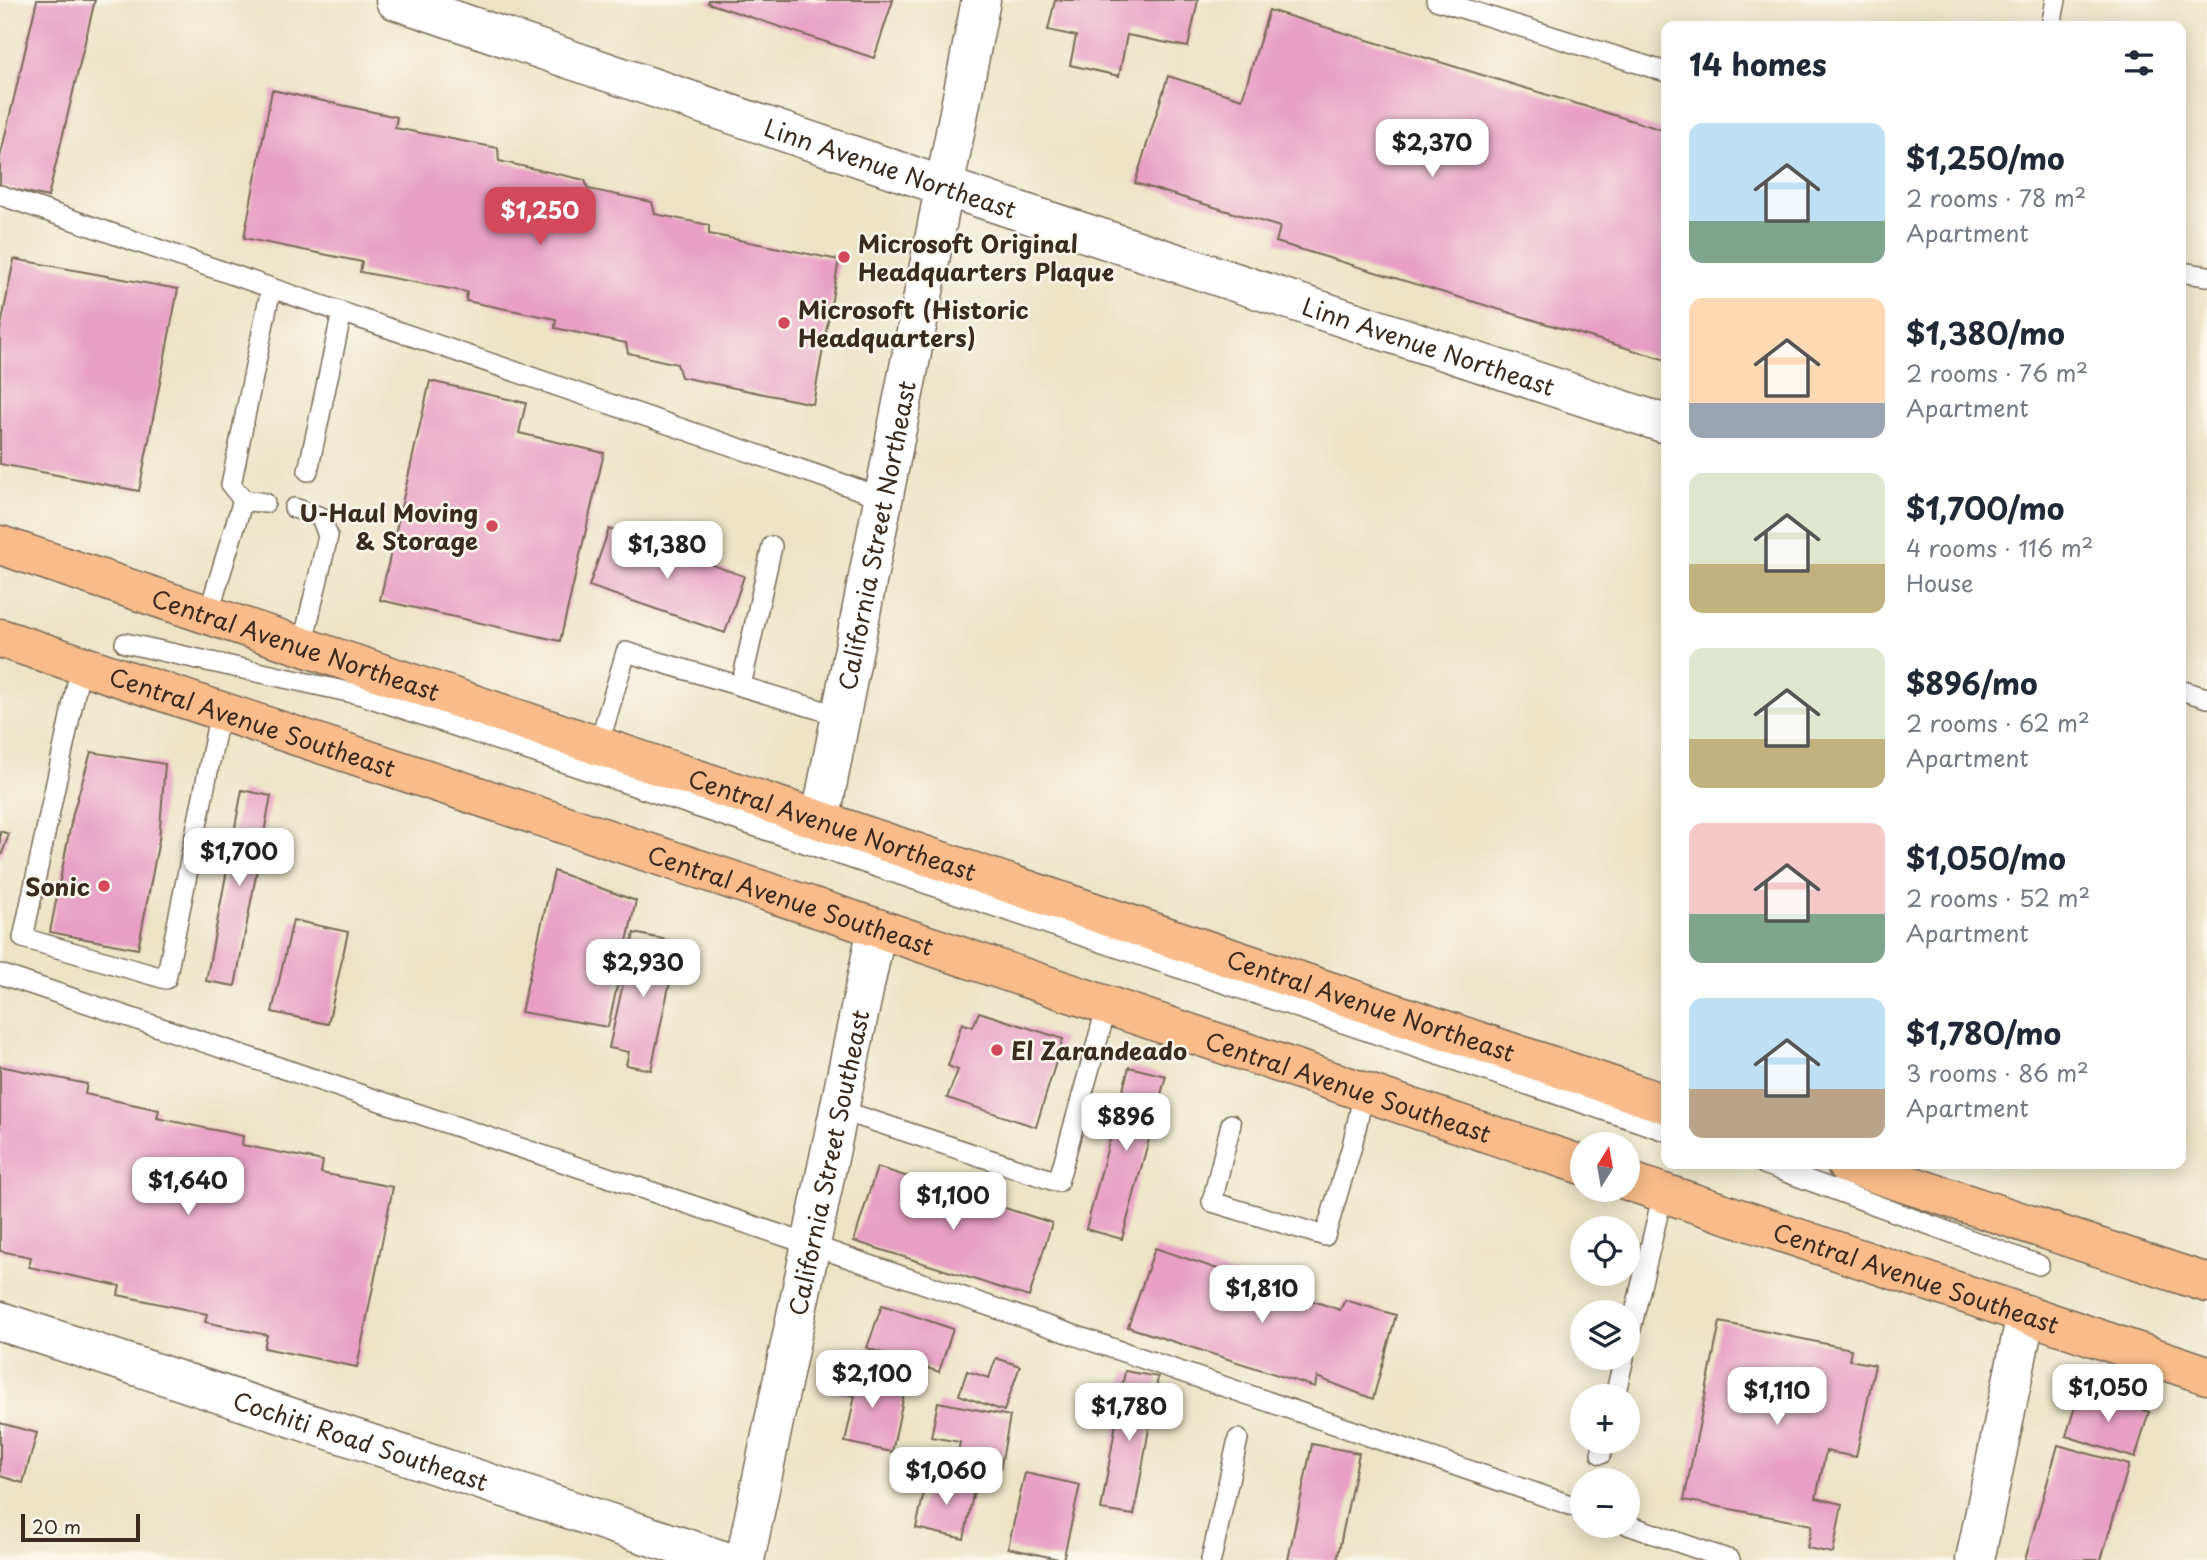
<!DOCTYPE html>
<html lang="en">
<head>
<meta charset="utf-8">
<style>
	:root { --surface:#fff; --page:#f2f2f3; --text:#1f2937; --muted:#747a83; --accent:#d1495b }
	body { margin:0; font-family:"Playpen Sans",sans-serif; background:var(--page); color:var(--text); height:100vh; display:flex; flex-direction:column; font-size:26px; white-space:nowrap }
	* { box-sizing:border-box; margin:0 }
	p { font-size:23px; color:var(--muted) }
	.icon { flex:none; width:38px; height:38px; fill:none; stroke:currentColor; stroke-width:2; stroke-linecap:round; stroke-linejoin:round }
	.map { position:relative; flex:1; overflow:hidden }
	.details { position:absolute; left:1661px; top:21px; width:525px; height:1148px; display:flex; flex-direction:column; background:var(--surface); border-radius:14px; box-shadow:0 4px 18px #0003 }
	.details>* { flex:none }
	.needle { width:46px; rotate:11deg }
	.controls { position:absolute; left:1570px; top:1132px; display:grid; gap:14px }
	.controls a { display:grid; place-items:center; width:70px; height:70px; border-radius:50%; background:var(--surface); box-shadow:0 4px 18px #0003; font-size:35px }
	.scale { position:absolute; left:21px; bottom:18px; width:119px; box-sizing:border-box; padding-left:7px; border:4px solid #3b2a1e; border-top:0; font-size:19px; line-height:24px; white-space:nowrap; color:#3b2a1e; -webkit-text-stroke:5px #fbf7ec; paint-order:stroke }
	.price { position:absolute; translate:-50% -60px; padding:0 16px; border-radius:14px; background:#fff; color:#222; font-size:23px; line-height:46px; filter:drop-shadow(0 2px 4px #0008) }
	.price::after { content:''; position:absolute; left:50%; top:42px; width:21px; height:16px; margin-left:-10px; background:inherit; clip-path:polygon(0 0,100% 0,50% 100%) }
	.price.active { background:var(--accent); color:#fff }
	ul { padding:0; list-style:none }
	li { display:flex; align-items:center; gap:21px; height:175px; padding:0 28px }
	li span { display:grid; place-items:center; flex:none; width:196px; height:140px; border-radius:14px; color:#555 }
	li>.icon { margin-inline-start:auto }
	span .icon { width:84px; height:84px; fill:#fffc; stroke-width:1 }
	li b { font-size:30px }
	h2 { display:flex; justify-content:space-between; align-items:center; height:84px; padding:0 28px; font-size:30px }
	.map>svg:first-child { display:block }
</style>
</head>
<body>
<div class="map">
<svg width="2207" height="1560" viewBox="0 0 2207 1560">
	<rect width="100%" height="100%" fill="#fbf7ec"/>
	<filter id="ink" filterUnits="userSpaceOnUse"><feTurbulence type="fractalNoise" baseFrequency=".0143" numOctaves="2"/><feDisplacementMap in="SourceGraphic" scale="14" xChannelSelector="R" yChannelSelector="G"/><feConvolveMatrix kernelMatrix="1 2 1 2 8 2 1 2 1" color-interpolation-filters="sRGB"/></filter>
	<filter id="wash" filterUnits="userSpaceOnUse"><feTurbulence type="fractalNoise" baseFrequency=".00686" numOctaves="4" result="noise"/><feDisplacementMap in="SourceGraphic" scale="28" xChannelSelector="R" yChannelSelector="G"/><feGaussianBlur stdDeviation="1.57" result="paint"/><feColorMatrix in="noise" values="0 0 0 0 0 0 0 0 0 0 0 0 0 0 0 0 0 1.4 0 .05"/><feComposite in="paint" operator="in"/></filter>
	<g filter="url(#wash)">
		<rect width="100%" height="100%" fill="#ede4c6"/>
		<g id="blocks">
			<path fill="#e8a1c5" d="M37 0H95L48 197 0 186V157Z
				M709 0H893L874 58 708 3Z
				M1055 0H1198L1188 47 1127 35 1119 76 1070 65 1076 36 1048 30Z
				M1269 10 1666 131V360L1276 242 1280 227 1135 183 1168 76 1242 99Z
				M272 90 397 117 395 128 498 148 499 161 585 180 588 189 652 202 655 214 709 225V234L839 260 813 404 681 377 677 364 628 353 626 343 555 328 556 319 466 301 467 292 360 272 362 262 244 238Z
				M14 259 178 289 139 491 0 464V331Z
				M430 381 526 403 519 433 604 453 560 641 380 600Z
				M609 529 744 576 725 633 589 586Z
				M91 752 165 764 159 840 138 949 50 932 73 813Z
				M242 790 271 796 235 986 206 981Z
				M0 831 9 834 0 859Z
				M554 871 636 901 608 1027 521 1012Z
				M293 920 348 932 328 1024 272 1012Z
				M634 933 671 941 677 949 651 1070 626 1065 629 1052 609 1048Z
				M979 1012 1063 1039 1036 1127 947 1098 958 1070 948 1066 962 1023 973 1027Z
				M0 1066 87 1084 85 1094 159 1110 157 1118 243 1136 242 1145 323 1161 321 1173 393 1187 357 1367 264 1348 267 1335 205 1322 207 1314 118 1295 120 1286 29 1267 31 1257 0 1251Z
				M1129 1067 1166 1076 1122 1239 1086 1229Z
				M877 1167 1052 1223 1029 1297 854 1241Z
				M1155 1248 1340 1310 1345 1300 1396 1315 1373 1399 1317 1377 1315 1387 1128 1327Z
				M882 1305 953 1329 939 1372 867 1348Z
				M1720 1322 1851 1349 1849 1360 1875 1365 1856 1457 1826 1451 1816 1498 1842 1504 1833 1553 1807 1548 1812 1525 1684 1500Z
				M996 1358 1020 1366 1004 1411 959 1395 967 1371 989 1378Z
				M839 1371 906 1385 892 1452 845 1442 855 1396 835 1391Z
				M1125 1371 1158 1377 1134 1515 1101 1510Z
				M2080 1390 2149 1412 2135 1458 2066 1436Z
				M938 1402 1010 1416 1000 1471 956 1463 960 1442 931 1437Z
				M0 1423 37 1433 23 1483 0 1476Z
				M1312 1444 1359 1453 1337 1560H1288Z
				M2058 1445 2129 1465 2101 1560H2025Z
				M1025 1473 1080 1485 1063 1560 1008 1548Z
				M928 1474 975 1485 964 1539 916 1528Z"/>
		</g>
	</g>
	<g filter="url(#ink)">
		<use href="#blocks" fill-opacity="0" stroke="#796b59" stroke-width="2"/>
		<g fill="none" stroke-linecap="round" stroke-linejoin="round">
			<defs>
				<path id="lane" d="M1436 0 1666 72
					M2051 26 2056 0
					M0 195 884 498
					M2180 272 2207 276
					M308 471 342 312
					M265 503 243 500 231 485 271 288
					M294 508 321 517 328 536 302 647
					M208 615 243 500
					M125 643 362 695 1666 1131
					M81 665 23 938 166 979 220 712
					M741 686 772 546
					M2180 690 2207 698
					M598 747 626 652 841 716
					M0 974 811 1245 1582 1509
					M840 1110 1058 1182 1107 1006
					M1231 1124 1212 1202 1325 1236 1352 1146 1364 1092
					M1764 1164 2039 1265
					M1628 1342 1663 1193
					M1615 1396 1624 1358
					M1601 1454 1604 1442
					M1628 1525 1730 1560
					M1211 1560 1238 1439"/>
				<g id="street">
					<path id="s1" d="M395 0 946 187 1666 424"/>
					<path id="s2" d="M820 822 981 0"/>
					<path id="s3" d="M0 1321 722 1560"/>
					<path id="s4" d="M745 1560 877 928"/>
					<path d="M1975 1560 2026 1314"/>
				</g>
				<g id="primary">
					<path id="s5" d="M0 545 1666 1104"/>
					<path id="s6" d="M0 638 877 928 1582 1165"/>
					<path d="M1846 1164 2207 1283"/>
					<path id="s7" d="M1628 1181 2207 1375"/>
				</g>
			</defs>
			<use href="#lane" stroke="#796b59" stroke-width="22"/>
			<use href="#street" stroke="#796b59" stroke-width="41"/>
			<use href="#primary" stroke="#796b59" stroke-width="41"/>
			<use href="#lane" stroke="#fff" stroke-width="19"/>
			<use href="#street" stroke="#fff" stroke-width="38"/>
			<use href="#primary" stroke="#f9bc8a" stroke-width="38"/>
		</g>
	</g>
	<g fill="#d1495b" stroke="#fbf7ec" stroke-width="2.5">
		<circle cx="844" cy="257" r="7"/>
		<circle cx="784" cy="323" r="7"/>
		<circle cx="492" cy="526" r="7"/>
		<circle cx="104" cy="886" r="7"/>
		<circle cx="997" cy="1050" r="7"/>
	</g>
	<g text-anchor="middle" dominant-baseline="central" stroke-width="5" stroke-linejoin="round" paint-order="stroke">
		<g font-size="24" fill="#3b2a1e" stroke="#fbf7ec">
			<text stroke="none"><textPath href="#s1" startOffset="523">Linn Avenue Northeast</textPath></text>
			<text stroke="none"><textPath href="#s1" startOffset="1090">Linn Avenue Northeast</textPath></text>
			<text stroke="none"><textPath href="#s2" startOffset="292">California Street Northeast</textPath></text>
			<text stroke="none"><textPath href="#s5" startOffset="312">Central Avenue Northeast</textPath></text>
			<text stroke="none"><textPath href="#s6" startOffset="266">Central Avenue Southeast</textPath></text>
			<text stroke="none"><textPath href="#s5" startOffset="878">Central Avenue Northeast</textPath></text>
			<text stroke="none"><textPath href="#s6" startOffset="833">Central Avenue Southeast</textPath></text>
			<text stroke="none"><textPath href="#s5" startOffset="1446">Central Avenue Northeast</textPath></text>
			<text stroke="none"><textPath href="#s6" startOffset="1421">Central Avenue Southeast</textPath></text>
			<text stroke="none"><textPath href="#s4" startOffset="406">California Street Southeast</textPath></text>
			<text stroke="none"><textPath href="#s7" startOffset="304">Central Avenue Southeast</textPath></text>
			<text stroke="none"><textPath href="#s3" startOffset="380">Cochiti Road Southeast</textPath></text>
		</g>
		<g font-size="24" font-weight="bold" fill="#3b2a1e" stroke="#fbf7ec" text-anchor="start">
			<text x="858" y="243">Microsoft Original<tspan x="858" dy="28">Headquarters Plaque</tspan></text>
			<text x="798" y="309">Microsoft (Historic<tspan x="798" dy="28">Headquarters)</tspan></text>
			<text x="478" y="512" text-anchor="end">U-Haul Moving<tspan x="478" dy="28">&amp; Storage</tspan></text>
			<text x="90" y="886" text-anchor="end">Sonic</text>
			<text x="1011" y="1050">El Zarandeado</text>
		</g>
	</g>
</svg>
<div class="controls">
<a><svg class="needle" viewBox="-14 -14 28 28"><path d="M0-13l5 13h-10z" fill="#e53935"/><path d="M0 13l5-13h-10z" fill="#747a83"/></svg></a>
<a><svg class="icon" aria-label="locate" viewBox="0 0 24 24"><circle cx="12" cy="12" r="6"/><path d="M12 2v4M12 18v4M2 12h4M18 12h4"/></svg></a>
<a><svg class="icon" aria-label="layers" viewBox="0 0 24 24"><path d="M12 4l9 5-9 5-9-5zM3 14l9 5 9-5"/></svg></a>
<a>+</a>
<a>−</a>
</div>
<div class="scale">20 m</div>
<b class="price" style="left:1432px;top:179px">$2,370</b>
<b class="price active" style="left:540px;top:247px">$1,250</b>
<b class="price" style="left:667px;top:581px">$1,380</b>
<b class="price" style="left:239px;top:888px">$1,700</b>
<b class="price" style="left:643px;top:999px">$2,930</b>
<b class="price" style="left:1126px;top:1153px">$896</b>
<b class="price" style="left:188px;top:1217px">$1,640</b>
<b class="price" style="left:953px;top:1232px">$1,100</b>
<b class="price" style="left:1262px;top:1325px">$1,810</b>
<b class="price" style="left:872px;top:1410px">$2,100</b>
<b class="price" style="left:2108px;top:1424px">$1,050</b>
<b class="price" style="left:1777px;top:1427px">$1,110</b>
<b class="price" style="left:1129px;top:1443px">$1,780</b>
<b class="price" style="left:946px;top:1507px">$1,060</b>
<section class="details">
<h2>14 homes<svg class="icon" aria-label="filters" viewBox="0 0 24 24"><path d="M4 7h16M4 17h16"/><circle cx="9" cy="7" r="2"/><circle cx="15" cy="17" r="2"/></svg></h2>
<ul>
<li><span style="background:linear-gradient(#bfe0f5 70%,#7fa58c 0)"><svg class="icon" aria-label="home" viewBox="0 0 24 24"><path d="M3 11l9-7 9 7M6 9v11h12V9"/></svg></span><div><b>$1,250/mo</b><p>2 rooms · 78 m²</p><p>Apartment</p></div></li>
<li><span style="background:linear-gradient(#ffd9b3 75%,#9aa5b1 0)"><svg class="icon" aria-label="home" viewBox="0 0 24 24"><path d="M3 11l9-7 9 7M6 9v11h12V9"/></svg></span><div><b>$1,380/mo</b><p>2 rooms · 76 m²</p><p>Apartment</p></div></li>
<li><span style="background:linear-gradient(#dfe7d0 65%,#c2b280 0)"><svg class="icon" aria-label="home" viewBox="0 0 24 24"><path d="M3 11l9-7 9 7M6 9v11h12V9"/></svg></span><div><b>$1,700/mo</b><p>4 rooms · 116 m²</p><p>House</p></div></li>
<li><span style="background:linear-gradient(#dfe7d0 65%,#c2b280 0)"><svg class="icon" aria-label="home" viewBox="0 0 24 24"><path d="M3 11l9-7 9 7M6 9v11h12V9"/></svg></span><div><b>$896/mo</b><p>2 rooms · 62 m²</p><p>Apartment</p></div></li>
<li><span style="background:linear-gradient(#f6c9c9 65%,#7fa58c 0)"><svg class="icon" aria-label="home" viewBox="0 0 24 24"><path d="M3 11l9-7 9 7M6 9v11h12V9"/></svg></span><div><b>$1,050/mo</b><p>2 rooms · 52 m²</p><p>Apartment</p></div></li>
<li><span style="background:linear-gradient(#bfe0f5 65%,#b9a48a 0)"><svg class="icon" aria-label="home" viewBox="0 0 24 24"><path d="M3 11l9-7 9 7M6 9v11h12V9"/></svg></span><div><b>$1,780/mo</b><p>3 rooms · 86 m²</p><p>Apartment</p></div></li>
</ul>
</section>
</div>
</body>
</html>
